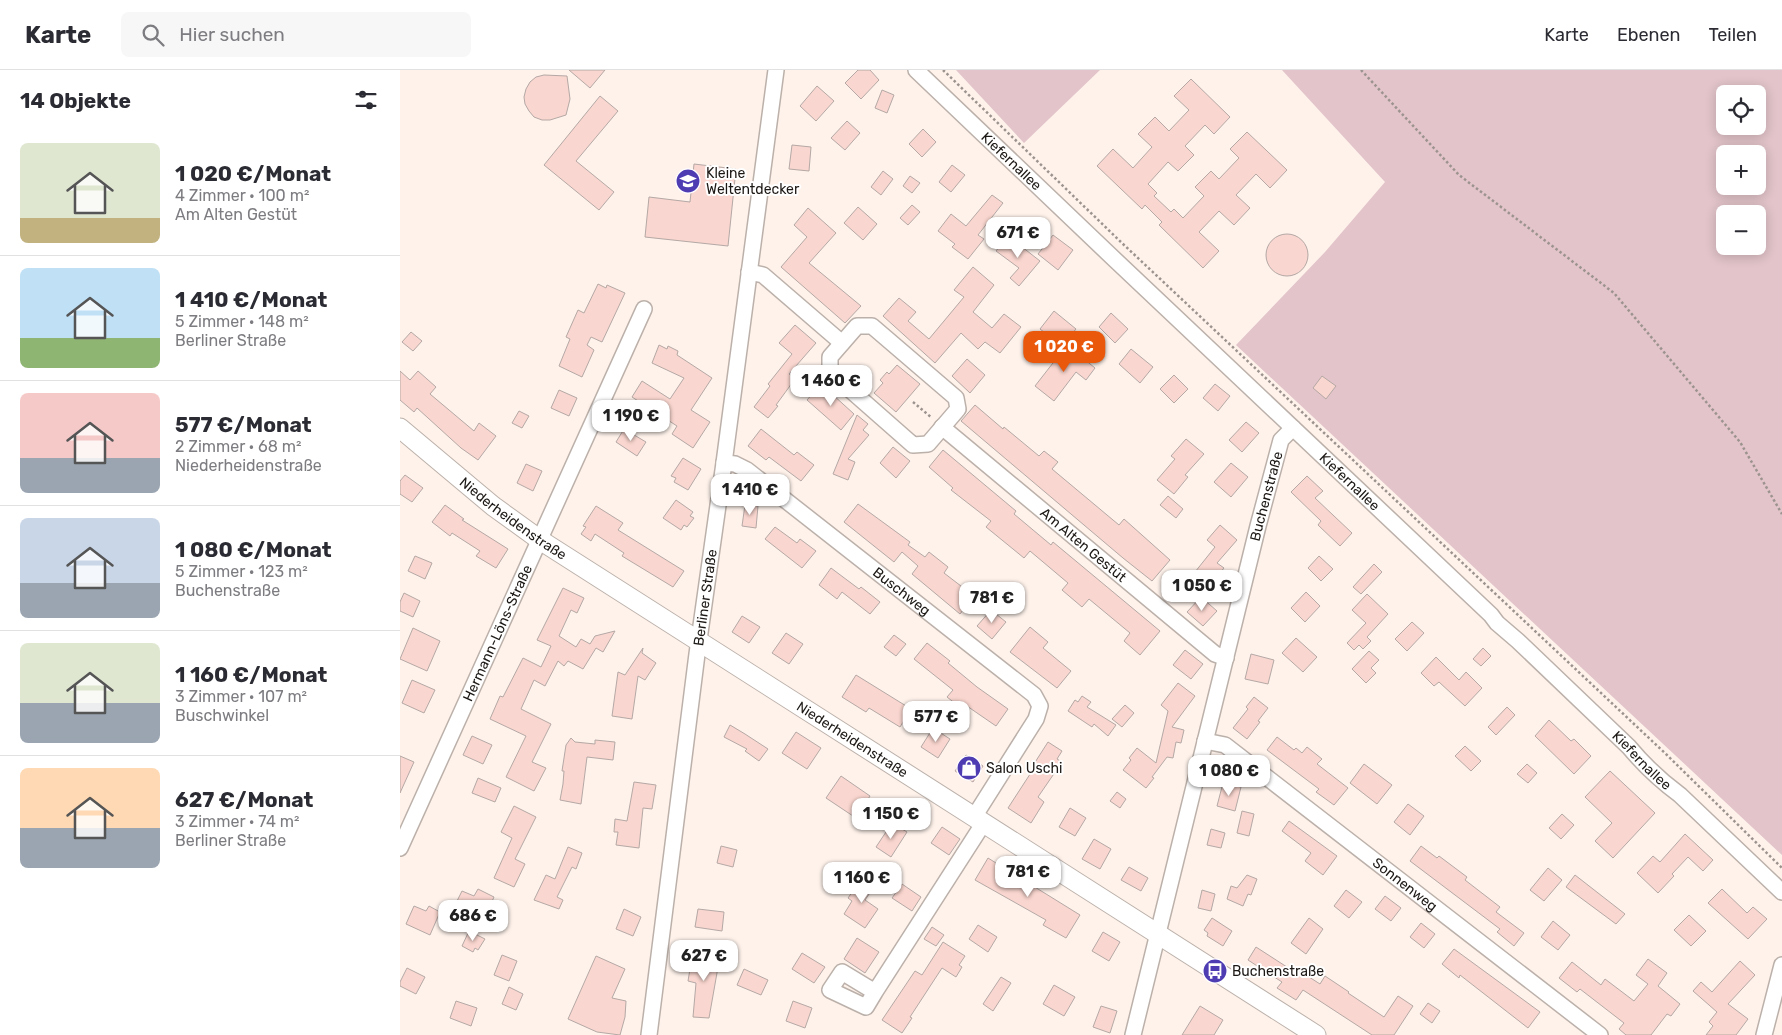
<!DOCTYPE html>
<html lang="de">
<head>
<meta charset="utf-8">
<style>
	:root { --surface:#fff; --page:#f7f7f7; --text:#2b2b33; --muted:#7c7c81; --line:#e1e1e2; --accent:#ea580c }
	body { margin:0; font-family:Rubik,sans-serif; background:var(--page); color:var(--text); height:100vh; display:flex; flex-direction:column; font-size:19px; white-space:nowrap }
	* { box-sizing:border-box; margin:0 }
	p { font-size:16px; color:var(--muted) }
	.icon { flex:none; width:28px; height:28px; fill:none; stroke:currentColor; stroke-width:2; stroke-linecap:round; stroke-linejoin:round }
	.map { position:relative; flex:1; overflow:hidden }
	.drawer { display:flex; flex-direction:column; background:var(--surface); width:400px }
	.drawer>* { flex:none }
	.controls { position:absolute; left:1316px; top:15px; display:grid; gap:10px }
	.controls a { display:grid; place-items:center; width:50px; height:50px; border-radius:8px; background:var(--surface); box-shadow:0 2px 12px #0003; font-size:25px }
	.price { position:absolute; translate:-50% -42px; padding:0 11px; border-radius:10px; background:#fff; color:#222; font-size:16px; line-height:32px; filter:drop-shadow(0 1px 2px #0008) }
	.price::after { content:''; position:absolute; left:50%; top:30px; width:15px; height:11px; margin-left:-8px; background:inherit; clip-path:polygon(0 0,100% 0,50% 100%) }
	.price.current { background:var(--accent); color:#fff }
	ul { padding:0; list-style:none }
	li { display:flex; align-items:center; gap:15px; height:125px; padding:0 20px }
	li+li { border-top:1px solid var(--line) }
	li span { display:grid; place-items:center; flex:none; width:140px; height:100px; border-radius:8px; color:#555 }
	li>.icon { margin-inline-start:auto }
	span .icon { width:60px; height:60px; fill:#fffc; stroke-width:1 }
	li b { font-size:21px }
	h2 { display:flex; justify-content:space-between; align-items:center; height:60px; padding:0 20px; font-size:21px }
	header { display:flex; align-items:center; gap:30px; box-sizing:border-box; height:70px; padding:0 25px; background:var(--surface); border-bottom:1px solid var(--line) }
	header strong { font-size:24px }
	nav { display:flex; gap:28px; margin-inline-start:auto; font-size:18px }
	.search { width:350px; height:45px; background:var(--page); display:flex; align-items:center; gap:12px; box-sizing:border-box; padding:0 18px; border-radius:8px; color:var(--muted); font-size:19px }
	main { display:flex; flex:1; min-height:0 }
	.map>svg:first-child { display:block }
</style>
</head>
<body>
<header>
<strong>Karte</strong>
<div class="search"><svg class="icon" aria-label="search" viewBox="0 0 24 24"><circle cx="10" cy="10" r="6"/><path d="M15 15l6 6"/></svg>Hier suchen</div>
<nav><a>Karte</a><a>Ebenen</a><a>Teilen</a></nav>
</header>
<main>
<section class="drawer">
<h2>14 Objekte<svg class="icon" aria-label="filters" viewBox="0 0 24 24"><path d="M4 7h16M4 17h16"/><circle cx="9" cy="7" r="2"/><circle cx="15" cy="17" r="2"/></svg></h2>
<ul>
<li><span style="background:linear-gradient(#dfe7d0 75%,#c2b280 0)"><svg class="icon" aria-label="home" viewBox="0 0 24 24"><path d="M3 11l9-7 9 7M6 9v11h12V9"/></svg></span><div><b>1 020 €/Monat</b><p>4 Zimmer · 100 m²</p><p>Am Alten Gestüt</p></div></li>
<li><span style="background:linear-gradient(#bfe0f5 70%,#8fb573 0)"><svg class="icon" aria-label="home" viewBox="0 0 24 24"><path d="M3 11l9-7 9 7M6 9v11h12V9"/></svg></span><div><b>1 410 €/Monat</b><p>5 Zimmer · 148 m²</p><p>Berliner Straße</p></div></li>
<li><span style="background:linear-gradient(#f6c9c9 65%,#9aa5b1 0)"><svg class="icon" aria-label="home" viewBox="0 0 24 24"><path d="M3 11l9-7 9 7M6 9v11h12V9"/></svg></span><div><b>577 €/Monat</b><p>2 Zimmer · 68 m²</p><p>Niederheidenstraße</p></div></li>
<li><span style="background:linear-gradient(#c9d6e8 65%,#9aa5b1 0)"><svg class="icon" aria-label="home" viewBox="0 0 24 24"><path d="M3 11l9-7 9 7M6 9v11h12V9"/></svg></span><div><b>1 080 €/Monat</b><p>5 Zimmer · 123 m²</p><p>Buchenstraße</p></div></li>
<li><span style="background:linear-gradient(#dfe7d0 60%,#9aa5b1 0)"><svg class="icon" aria-label="home" viewBox="0 0 24 24"><path d="M3 11l9-7 9 7M6 9v11h12V9"/></svg></span><div><b>1 160 €/Monat</b><p>3 Zimmer · 107 m²</p><p>Buschwinkel</p></div></li>
<li><span style="background:linear-gradient(#ffd9b3 60%,#9aa5b1 0)"><svg class="icon" aria-label="home" viewBox="0 0 24 24"><path d="M3 11l9-7 9 7M6 9v11h12V9"/></svg></span><div><b>627 €/Monat</b><p>3 Zimmer · 74 m²</p><p>Berliner Straße</p></div></li>
</ul>
</section>
<div class="map">
<svg width="1382" height="965" viewBox="0 0 1382 965">
	<rect width="100%" height="100%" fill="#fef2eb"/>
	<path fill="#e2c4ca" fill-rule="evenodd" d="M556 0H700L624 73Z
		M882 0H1382V785L836 275 925 182 985 112ZM1325 24H1358V56H1325ZM1325 84H1358V116H1325ZM1325 144H1358V176H1325Z"/>
	<path fill="#f9d6cf" stroke="#b5a8a5" d="M169 0H205L190 18Z
		M458 0H470L479 10 461 29 445 13Z
		M144 5 167 6 170 29 166 45 150 50H142L134 47 129 41 125 34 124 27 126 19 130 12 136 7Z
		M791 9 830 47 814 64 805 55 785 76 794 85 778 101 768 92 748 114 757 123 754 126 771 142 774 139 783 148 804 126 795 117 811 101 819 109 839 88 830 79 847 62 887 100 870 118 856 104 836 125 850 138 834 155 819 141 799 162 819 181 803 198 759 155 762 152 745 135 742 139 697 96 713 79 733 98 752 77 738 64 755 47 769 61 789 40 774 26Z
		M417 16 434 31 416 51 400 36Z
		M482 20 494 25 487 43 475 38Z
		M200 26 218 41 176 91 214 122 199 140 144 95Z
		M447 51 460 63 445 80 431 68Z
		M523 59 536 72 522 87 509 74Z
		M392 75 411 77 409 101 389 99Z
		M294 94 336 99 328 176 245 167 249 127 290 132Z
		M552 95 565 105 551 122 539 112Z
		M483 101 493 109 481 125 471 117Z
		M510 106 520 113 512 123 503 116Z
		M592 125 603 133 578 165 584 169 568 189 552 177 555 174 538 161 551 144 566 156Z
		M512 135 520 142 508 155 500 148Z
		M458 137 477 154 463 170 444 153Z
		M408 138 436 163 409 193 461 236 445 253 381 197 407 167 394 155Z
		M866 185a21 21 0 1 1 42 0a21 21 0 1 1-42 0Z
		M653 165 673 180 658 200 638 184Z
		M608 166 640 191 619 216 610 208 619 198 596 181Z
		M573 197 594 215 573 242 592 258 604 244 621 257 600 283 585 272 578 279 561 263 535 293 483 246 499 228 516 242 508 251 529 269 564 227 554 220Z
		M198 214 206 218 207 215 225 223 202 272 191 267 187 275 194 280 182 307 159 296 170 269 166 267 178 240 184 243Z
		M654 241 676 259 662 276 640 259Z
		M711 243 728 259 715 273 699 257Z
		M395 255 416 273 389 304 395 309 376 335 378 336 368 348 354 337 370 316 368 314 392 284 379 273Z
		M11 262 22 271 13 281 2 272Z
		M259 275 267 279 268 276 278 281 277 285 312 308 291 340 310 352 293 378 272 364 277 356 232 327 242 311 270 329 284 308 252 293Z
		M667 275 695 298 686 310 676 302 654 331 635 316Z
		M731 279 753 297 740 313 719 294Z
		M567 289 585 305 570 323 552 306Z
		M497 295 520 314 496 342 474 323 483 313 480 310 487 302 489 304Z
		M0 301 10 310 18 301 36 317 30 324 74 361 79 353 96 366 78 390 61 378 17 338 14 342 0 330Z
		M774 305 788 319 774 333 760 319Z
		M922 306 936 316 926 329 913 318Z
		M421 314 454 344 441 360 407 330Z
		M815 314 830 326 818 341 803 328Z
		M159 320 177 328 169 346 151 338Z
		M575 335 603 359 604 357 639 386 644 381 658 392 652 399 719 455 724 449 770 490 752 511 723 488 561 351Z
		M119 341 129 346 122 358 112 353Z
		M457 345 468 354 463 360 469 365 448 389 455 392 448 410 433 404Z
		M846 352 859 363 842 382 829 370Z
		M224 359 246 372 237 386 216 372Z
		M361 359 394 385 397 382 414 395 401 411 369 387 366 390 348 376Z
		M786 369 804 384 785 405 788 407 774 424 757 410 775 389 771 386Z
		M493 377 510 391 496 408 480 393Z
		M543 380 616 441 614 444 651 475 653 472 760 561 740 585 724 571 730 563 689 529 682 537 662 520 668 513 630 481 624 488 586 457 591 451 551 420 553 418 529 397Z
		M283 388 301 399 288 420 274 412 276 408 271 406Z
		M831 393 848 407 831 427 814 412Z
		M126 394 142 401 133 421 117 413Z
		M5 405 23 418 12 432 0 424V411Z
		M907 406 923 421 915 428 952 463 940 476 918 455 921 451 891 422Z
		M768 426 783 439 776 448 760 435Z
		M276 430 293 442 290 446 294 448 287 457 284 455 281 460 263 448Z
		M458 434 510 472 508 475 525 487 529 482 548 497 544 503 574 526 560 544 512 504 518 496 502 482 494 492 444 452Z
		M45 435 64 449 62 450 108 479 96 498 76 486 80 481 52 463 50 466 32 452Z
		M345 435 358 436 356 458 342 456Z
		M196 436 223 453 218 460 284 501 273 517 222 486 224 483 195 464 191 471 181 464 186 457 183 456Z
		M820 455 837 470 817 493 824 498 810 515 795 502 815 477 807 470Z
		M375 457 397 473 400 469 416 481 402 498 365 469Z
		M15 486 32 493 25 509 8 501Z
		M919 486 933 499 921 511 908 498Z
		M974 494 982 502 961 524 953 517Z
		M431 498 459 519 461 517 480 532 470 544 442 522 437 529 419 515Z
		M163 518 184 528 177 543 171 540 159 566 176 577 181 569 190 574 195 566 215 561 203 582 196 578 183 599 168 591 164 596 158 591 145 616 134 610 121 639 151 654 132 692 146 698 134 721 106 707 126 666 90 649 100 626 103 627 123 588 141 597 151 576 137 570Z
		M906 522 920 536 905 552 891 538Z
		M4 523 20 531 13 547 0 541V532Z
		M967 524 988 544 967 567 971 571 963 579 959 575 954 580 947 573 966 553 952 540Z
		M801 527 817 541 803 556 787 542Z
		M591 540 606 552 592 569 577 556Z
		M342 546 360 557 349 573 332 562Z
		M1012 552 1024 563 1007 581 995 569Z
		M630 557 648 572 643 578 671 601 657 618 610 582Z
		M13 558 40 571 27 601 0 589Z
		M386 563 403 574 389 594 372 583Z
		M494 565 506 574 496 586 484 577Z
		M896 568 917 587 903 602 882 583Z
		M527 573 550 591 548 593 577 617 608 639 596 656 564 634 561 638 547 627 553 620 514 589Z
		M243 578 242 583 256 593 245 610 238 606 232 649 212 646 218 602 225 605Z
		M1083 578 1091 586 1081 596 1073 589Z
		M785 580 803 594 791 609 773 595Z
		M969 581 979 590 971 598 976 603 966 613 952 599Z
		M851 584 874 590 868 614 845 609Z
		M1036 587 1059 610 1066 602 1082 618 1065 636 1039 612 1034 616 1021 603Z
		M456 605 511 639 500 657 469 638 466 642 442 627Z
		M12 610 35 620 24 643 2 633Z
		M778 613 795 626 772 657 784 660 781 673 776 672 773 688 767 687 752 707 754 708 746 718 723 700 731 690 729 688 737 678 756 693 768 641 761 635Z
		M682 626 691 632 687 637 716 655 708 666 694 654 692 657 668 641 675 630 678 632Z
		M854 627 868 638 858 651 860 652 847 669 833 658 848 639 846 637Z
		M725 635 734 643 722 657 712 649Z
		M1107 637 1115 645 1096 665 1088 657Z
		M1149 650 1171 671 1174 669 1191 686 1174 704 1135 666Z
		M330 655 345 664 368 679 359 691 345 681 347 679 324 667Z
		M533 658 550 669 538 688 521 677Z
		M396 662 421 678 407 699 382 683Z
		M72 666 92 675 83 694 63 685Z
		M877 667 894 680 896 678 902 683 907 677 922 689 917 694 948 718 934 735 916 722 919 719 867 680Z
		M171 668 175 672 195 674V670L215 672 213 690 187 687 181 734 160 730 163 714 164 701H162L166 675Z
		M648 672 662 681 657 689 662 692 638 727 644 732 631 753 608 738 634 698 632 697Z
		M1065 676 1081 691 1071 701 1055 686Z
		M566 685 583 696 573 712 555 701Z
		M0 686 14 692 0 723Z
		M964 694 992 715 977 734 950 713Z
		M1127 694 1137 703 1128 713 1117 704Z
		M1210 701 1255 743 1213 788 1195 771 1212 753 1185 727Z
		M441 706 470 726 456 748 426 728Z
		M78 708 101 718 95 732 72 723Z
		M234 712 256 715 252 739 243 738 239 778 216 775 218 762H214L215 749 227 751Z
		M823 713 841 717 835 741 817 736Z
		M717 722 726 729 720 738 710 731Z
		M1008 734 1024 746 1010 765 994 752Z
		M114 736 136 747 115 789 125 794 114 817 94 808 112 768 101 762Z
		M670 738 686 748 675 766 659 757Z
		M842 741 854 744 849 766 837 763Z
		M1162 744 1174 755 1161 769 1149 758Z
		M889 751 937 786 923 805 905 791 911 783 882 761Z
		M492 753 507 762 491 787 476 777Z
		M542 757 560 769 549 785 531 773Z
		M811 759 825 763 821 778 807 775Z
		M1285 764 1313 790 1303 801 1288 787 1272 804 1274 806 1258 823 1237 803 1253 786 1260 792Z
		M694 769 711 779 700 799 682 789Z
		M321 776 337 780 333 797 317 793Z
		M1021 776 1037 788 1039 786 1067 807 1065 810 1100 837 1096 842 1124 863 1114 876 1097 862 1100 859 1010 791Z
		M168 777 182 783 176 799 172 797 157 827 163 830 159 839 134 830 146 805 155 809Z
		M588 788 680 845 666 868 643 855 646 850 575 810Z
		M729 797 748 808 741 821 721 810Z
		M1148 798 1162 810 1144 831 1130 820Z
		M470 805 478 811 465 830 478 839 465 858 444 844 452 831 448 828 455 818 459 820Z
		M847 805 857 809 851 825 848 824 843 836 827 829 831 816 837 818Z
		M1175 805 1225 844 1216 854 1166 817Z
		M502 814 521 827 512 841 492 828Z
		M78 819 94 827 84 849 55 835 62 821 74 826Z
		M1322 819 1347 843 1353 837 1367 849 1348 869 1308 833Z
		M802 820 815 824 811 841 798 838Z
		M946 820 962 832 949 848 934 836Z
		M985 826 1001 838 991 851 975 839Z
		M14 836 26 841 29 836 40 842 30 865 6 854Z
		M224 839 241 847 233 866 216 859Z
		M298 839 324 842 322 861 295 857Z
		M1289 845 1306 861 1291 876 1274 860Z
		M812 848 832 861 823 876 807 866 808 863 804 860Z
		M909 848 923 859 906 884 891 873Z
		M1153 851 1170 865 1158 880 1141 867Z
		M1021 853 1035 864 1024 878 1010 867Z
		M578 855 597 867 588 882 569 869Z
		M532 857 544 865 536 876 524 869Z
		M69 861 85 869 78 880 75 878 73 882 62 876Z
		M703 862 720 872 709 891 692 881Z
		M457 868 479 882 465 903 444 889Z
		M543 872 565 886 559 895 562 897 556 907 542 898 510 947 512 948 502 963 482 950 515 901 522 905Z
		M856 877 890 899 892 896 920 914 925 906 949 922 948 923 984 947 998 926 1013 936 994 965H972L903 920 896 930 877 918 882 912 848 890Z
		M1054 879 1140 942 1128 958 1060 905 1059 908 1042 894Z
		M293 881 320 886 309 948 293 947 296 913 288 911Z
		M402 883 425 897 414 913 392 899Z
		M102 885 117 891 109 911 94 905Z
		M196 886 225 899 212 928 226 931 225 947 220 965 197 962 168 949Z
		M1248 889 1267 903 1258 916 1280 934 1271 946 1267 944 1251 965H1226L1219 959 1224 953 1180 919 1177 922 1159 908 1172 892 1201 915 1205 909 1234 931 1248 914 1236 905Z
		M1340 891 1355 905 1328 934 1348 949 1336 965H1306L1313 956 1309 952 1317 942 1293 921 1301 912 1312 922Z
		M7 898 25 907 16 924 0 916V912Z
		M344 899 368 910 361 925 337 915Z
		M601 907 611 913 593 941 583 934Z
		M654 915 675 927 664 946 643 934Z
		M109 917 123 924 116 940 102 934Z
		M56 931 77 938 71 956 50 948Z
		M393 931 412 938 405 958 386 951Z
		M1028 933 1040 941 1032 953 1020 944Z
		M701 936 717 941 710 963 693 957Z
		M800 936 823 950 814 965H782Z"/>
	<g fill="none" stroke-linecap="round" stroke-linejoin="round">
		<defs>
			<g id="minor">
				<path id="s1" d="M516 0 711 186 1091 545 1097 553 1118 571 1229 677C1244 695 1261 711 1280 725L1382 822"/>
				<path d="M349 202 363 205 442 273"/>
				<path d="M457 256H472L556 328 558 339 528 374 513 375 430 302V287Z"/>
				<path id="s2" d="M542 357 815 584 826 588"/>
				<path id="s3" d="M324 393 335 394 347 400 634 625 640 636 636 649 574 747"/>
				<path id="s4" d="M805 671 825 675 1200 965"/>
				<path id="s5" d="M0 778 244 239"/>
				<path d="M475 922 466 937 430 920 442 902 475 922 583 754"/>
				<path id="s6" d="M249 965 297 584 324 393 376 0"/>
				<path id="s7" d="M733 965 858 456 881 370 893 358"/>
				<path d="M1364 965 1382 895"/>
			</g>
			<g id="tertiary">
				<path id="s8" d="M0 358 93 436 140 470 916 965"/>
			</g>
		</defs>
		<use href="#minor" stroke="#bcb1aa" stroke-width="18"/>
		<use href="#tertiary" stroke="#bcb1aa" stroke-width="21"/>
		<path stroke="#9c938e" stroke-width="2.5" stroke-dasharray="2.5 2.5" stroke-linecap="butt" d="M543 0 723 174 1267 685 1382 798
			M961 0 1059 105 1214 223 1340 372 1382 444
			M513 332 532 348"/>
		<use href="#minor" stroke="#fff" stroke-width="15"/>
		<use href="#tertiary" stroke="#fff" stroke-width="19"/>
	</g>
	<defs>
		<symbol id="school-disc" viewBox="-11 -11 22 22"><circle r="9.5" fill="#4e3cb3" stroke="#fff"/><path d="M0-5L7-2L0 1L-7-2ZM-4 1L0 2.5L4 1V4Q0 6-4 4Z" fill="#fff"/></symbol>
		<symbol id="shop-disc" viewBox="-11 -11 22 22"><circle r="9.5" fill="#4e3cb3" stroke="#fff"/><path d="M-5-2.5h2.3a2.7 3.5 0 0 1 5.4 0H5L5.5 6h-11ZM-1.5-2.5h3a1.5 2.3 0 0 0-3 0Z" fill="#fff"/></symbol>
		<symbol id="bus-disc" viewBox="-11 -11 22 22"><circle r="9.5" fill="#4e3cb3" stroke="#fff"/><path d="M-5-6H5V4H4V6H2V4H-2V6H-4V4H-5ZM-3.5-4V0h7V-4ZM-3.5 1.2v1.5H-2V1.2ZM2 1.2v1.5H3.5V1.2Z" fill="#fff"/></symbol>
	</defs>
	<g fill-rule="evenodd">
		<use href="#school-disc" x="274" y="97" width="28" height="28"/>
		<use href="#shop-disc" x="555" y="684" width="28" height="28"/>
		<use href="#bus-disc" x="801" y="887" width="28" height="28"/>
	</g>
	<g text-anchor="middle" dominant-baseline="central" stroke-width="4" stroke-linejoin="round" paint-order="stroke">
		<g font-size="14" fill="#1c1815" stroke="#fff">
			<text stroke="none"><textPath href="#s1" startOffset="132">Kiefernallee</textPath></text>
			<text stroke="none"><textPath href="#s1" startOffset="598">Kiefernallee</textPath></text>
			<text stroke="none"><textPath href="#s7" startOffset="555">Buchenstraße</textPath></text>
			<text stroke="none"><textPath href="#s8" startOffset="145">Niederheidenstraße</textPath></text>
			<text stroke="none"><textPath href="#s2" startOffset="184">Am Alten Gestüt</textPath></text>
			<text stroke="none"><textPath href="#s3" startOffset="221">Buschweg</textPath></text>
			<text stroke="none"><textPath href="#s6" startOffset="441">Berliner Straße</textPath></text>
			<text stroke="none"><textPath href="#s5" startOffset="236">Hermann-Löns-Straße</textPath></text>
			<text stroke="none"><textPath href="#s8" startOffset="550">Niederheidenstraße</textPath></text>
			<text stroke="none"><textPath href="#s1" startOffset="1002">Kiefernallee</textPath></text>
			<text stroke="none"><textPath href="#s4" startOffset="248">Sonnenweg</textPath></text>
		</g>
		<g font-size="14" fill="#1c1815" stroke="#fff" text-anchor="start">
			<text x="306" y="103">Kleine<tspan x="306" dy="16">Weltentdecker</tspan></text>
			<text x="586" y="698">Salon Uschi</text>
			<text x="832" y="901">Buchenstraße</text>
		</g>
	</g>
</svg>
<div class="controls">
<a><svg class="icon" aria-label="locate" viewBox="0 0 24 24"><circle cx="12" cy="12" r="6"/><path d="M12 2v4M12 18v4M2 12h4M18 12h4"/></svg></a>
<a>+</a>
<a>−</a>
</div>
<b class="price" style="left:618px;top:189px">671 €</b>
<b class="price current" style="left:664px;top:303px">1 020 €</b>
<b class="price" style="left:431px;top:337px">1 460 €</b>
<b class="price" style="left:231px;top:372px">1 190 €</b>
<b class="price" style="left:350px;top:446px">1 410 €</b>
<b class="price" style="left:802px;top:542px">1 050 €</b>
<b class="price" style="left:592px;top:554px">781 €</b>
<b class="price" style="left:536px;top:673px">577 €</b>
<b class="price" style="left:829px;top:727px">1 080 €</b>
<b class="price" style="left:491px;top:770px">1 150 €</b>
<b class="price" style="left:628px;top:828px">781 €</b>
<b class="price" style="left:462px;top:834px">1 160 €</b>
<b class="price" style="left:73px;top:872px">686 €</b>
<b class="price" style="left:304px;top:912px">627 €</b>
</div>
</main>
</body>
</html>
